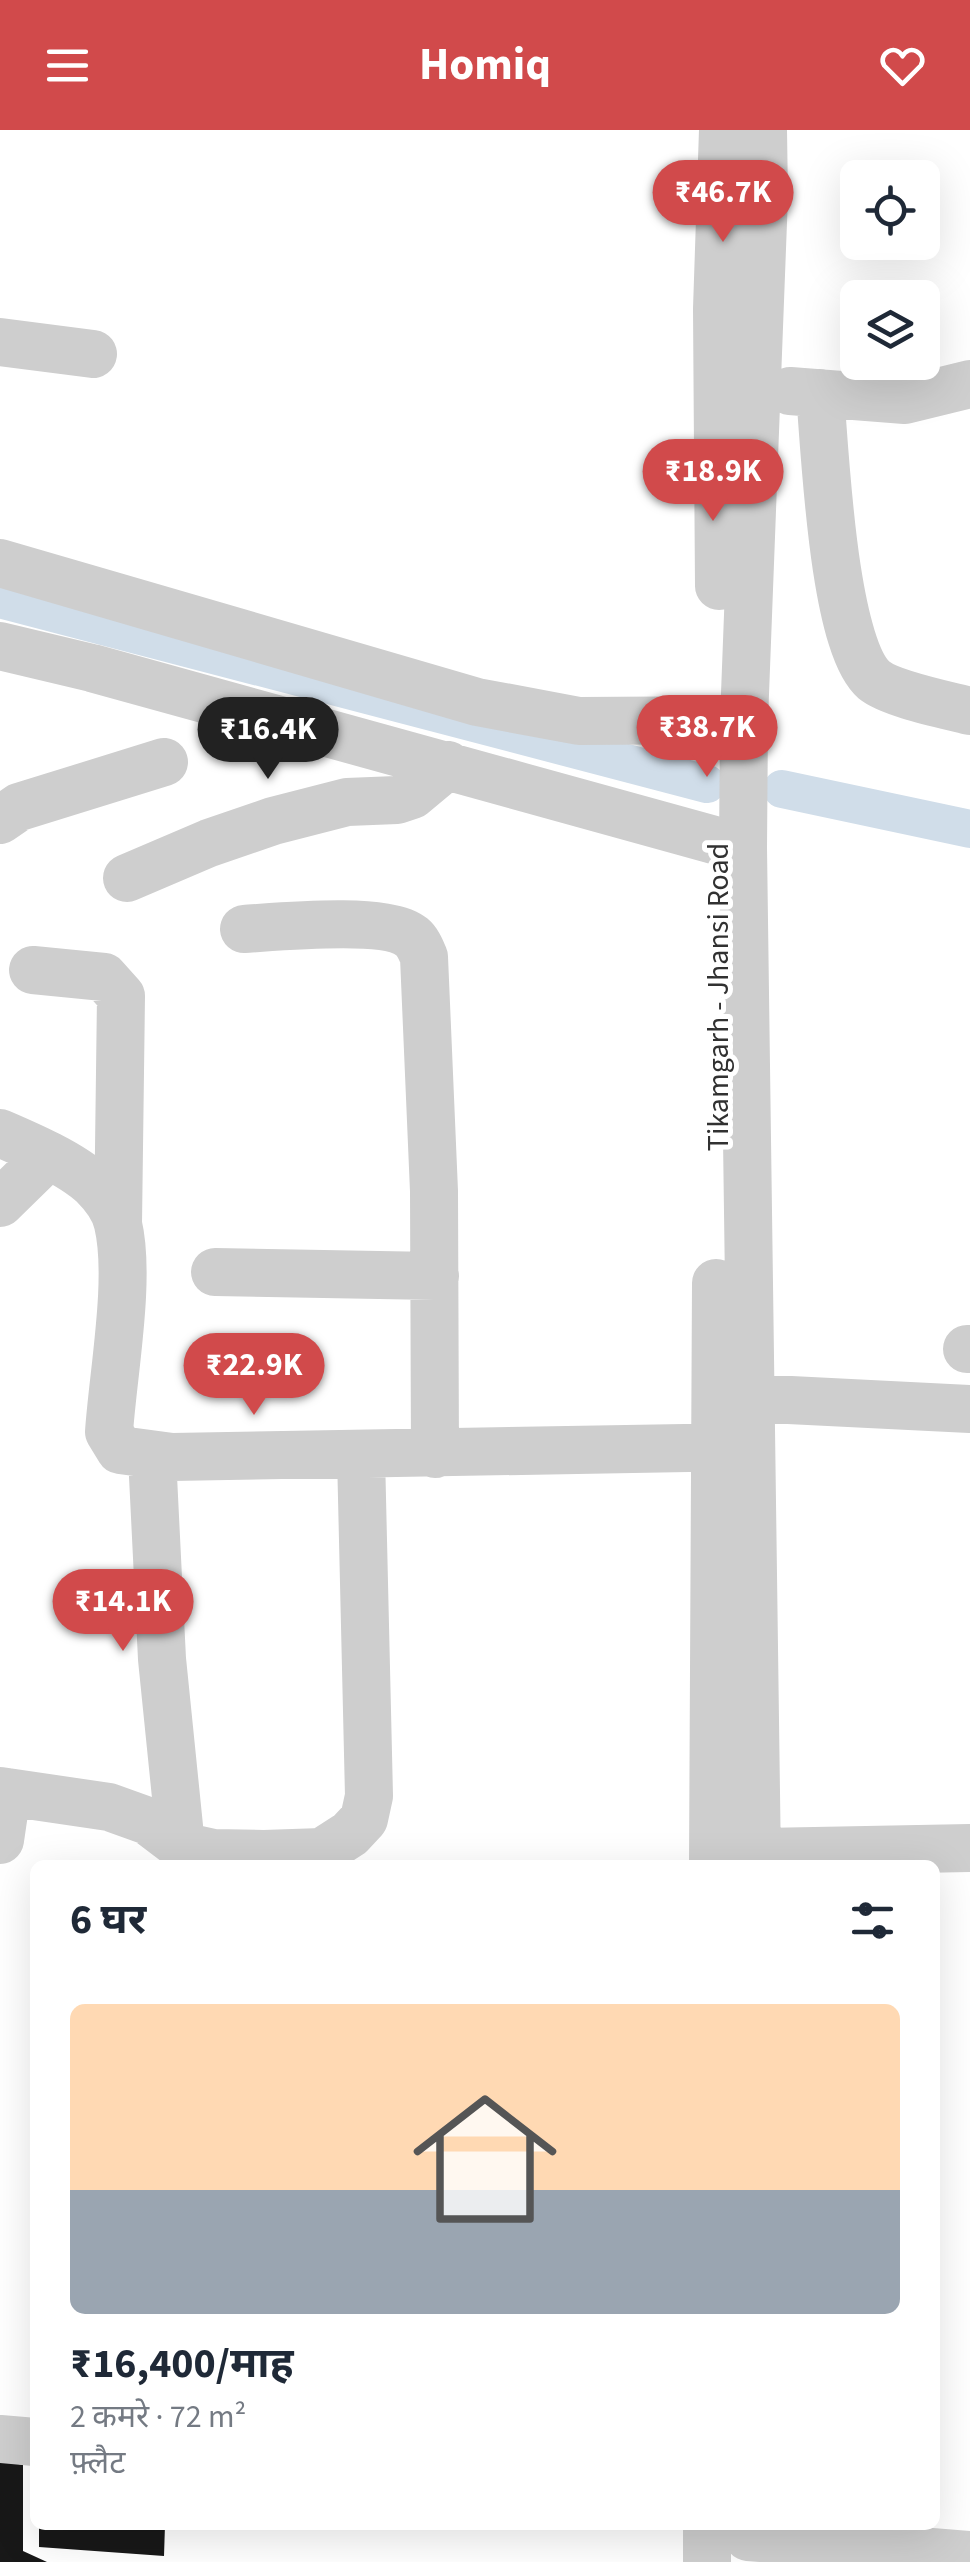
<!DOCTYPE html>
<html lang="hi">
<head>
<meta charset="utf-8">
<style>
	:root { --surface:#fff; --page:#f6f6f7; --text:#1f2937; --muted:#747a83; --line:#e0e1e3; --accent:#d14a4b }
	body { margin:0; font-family:"Source Sans 3","Noto Sans Devanagari",sans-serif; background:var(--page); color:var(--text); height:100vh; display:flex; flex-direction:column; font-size:38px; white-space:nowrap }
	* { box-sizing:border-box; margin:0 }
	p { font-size:32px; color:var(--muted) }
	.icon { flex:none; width:55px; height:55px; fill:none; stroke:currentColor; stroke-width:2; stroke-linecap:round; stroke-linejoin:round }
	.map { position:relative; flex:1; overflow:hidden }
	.side { position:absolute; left:30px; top:1730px; width:910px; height:670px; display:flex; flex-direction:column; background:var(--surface); border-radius:15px; box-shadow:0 10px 40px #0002 }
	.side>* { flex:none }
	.buttons { position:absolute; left:840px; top:30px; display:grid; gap:20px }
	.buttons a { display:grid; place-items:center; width:100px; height:100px; border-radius:15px; background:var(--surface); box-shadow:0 10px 40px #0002; font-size:50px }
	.price { position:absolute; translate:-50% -85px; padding:0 22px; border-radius:35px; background:var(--accent); color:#fff; font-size:32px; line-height:65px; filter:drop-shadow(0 2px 5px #0008) }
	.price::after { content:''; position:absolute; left:50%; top:60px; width:30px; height:22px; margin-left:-15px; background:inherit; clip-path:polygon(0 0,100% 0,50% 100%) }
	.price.current { background:#222; color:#fff }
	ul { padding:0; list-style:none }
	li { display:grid; align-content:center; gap:20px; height:530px; padding:0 40px }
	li+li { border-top:2px solid var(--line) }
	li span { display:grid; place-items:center; height:310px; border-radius:15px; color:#555 }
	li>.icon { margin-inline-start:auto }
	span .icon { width:180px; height:180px; fill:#fffc; stroke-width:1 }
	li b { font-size:42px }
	h2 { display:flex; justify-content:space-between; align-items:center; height:120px; padding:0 40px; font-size:42px }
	header { display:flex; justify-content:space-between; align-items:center; height:130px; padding:0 40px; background:var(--accent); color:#fff; font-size:45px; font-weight:700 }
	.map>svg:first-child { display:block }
</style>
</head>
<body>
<header><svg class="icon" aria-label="menu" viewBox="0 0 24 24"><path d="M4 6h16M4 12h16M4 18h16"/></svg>Homiq<svg class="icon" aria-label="heart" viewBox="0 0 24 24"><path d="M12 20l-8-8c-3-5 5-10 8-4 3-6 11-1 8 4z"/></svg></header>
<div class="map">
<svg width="970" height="2432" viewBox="0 0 970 2432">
	<rect width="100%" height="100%" fill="#fff"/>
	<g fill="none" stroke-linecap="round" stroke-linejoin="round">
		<path stroke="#d0dde9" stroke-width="38" d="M0 469 707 654
			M782 659 970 699"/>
	</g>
	<path fill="#181818" d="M0 2330 23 2335V2421L47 2432H0Z
		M39 2395H165L164 2426 39 2417Z"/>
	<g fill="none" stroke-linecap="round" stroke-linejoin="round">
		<path stroke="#cecece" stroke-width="48" d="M0 212 93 224
			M790 261 905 270 970 254
			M820 263C825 321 833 514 874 550 891 564 947 575 970 581
			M0 433 477 572 579 591 744 590
			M719 456 717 179 723 0
			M0 516 92 538 743 718
			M0 690 19 677 164 632
			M127 748 209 713 273 691 347 672 397 670 412 665 448 635
			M244 799C277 797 387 786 412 807 418 812 421 820 424 827L434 1061 435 1324
			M33 840 104 847 121 866 118 1094
			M0 1003C28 1015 72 1034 94 1055 104 1065 115 1080 118 1094 131 1149 113 1243 109 1302L120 1320 172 1327 744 1317
			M0 1073 47 1027
			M215 1142 435 1146
			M967 1219H970
			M749 1268 970 1279
			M152 1326 162 1529 181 1716
			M0 1661 109 1677 148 1691 181 1716 213 1723 264 1724 322 1722 350 1704 364 1689 369 1666 361 1325
			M0 1710 7 1662
			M757 1722 970 1718
			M713 1735 716 1153
			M757 1735 743 718 744 590 764 66 763 0
			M0 2309 35 2312
			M748 2407 970 2425
			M707 2432V2395"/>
	</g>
	<g text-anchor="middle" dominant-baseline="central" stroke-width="10" stroke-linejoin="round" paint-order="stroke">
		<g font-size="30" fill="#313131" stroke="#fff">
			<text transform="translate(718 867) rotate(-90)">Tikamgarh - Jhansi Road</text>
		</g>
	</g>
</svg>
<div class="buttons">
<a><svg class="icon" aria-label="locate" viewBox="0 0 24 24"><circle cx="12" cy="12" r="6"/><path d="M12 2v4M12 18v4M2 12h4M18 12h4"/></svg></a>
<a><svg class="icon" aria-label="layers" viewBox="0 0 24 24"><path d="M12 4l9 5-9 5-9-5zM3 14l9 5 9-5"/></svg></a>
</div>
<b class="price" style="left:723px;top:115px">₹46.7K</b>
<b class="price" style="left:713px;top:394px">₹18.9K</b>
<b class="price" style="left:707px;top:650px">₹38.7K</b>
<b class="price current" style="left:268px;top:652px">₹16.4K</b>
<b class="price" style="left:254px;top:1288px">₹22.9K</b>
<b class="price" style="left:123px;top:1524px">₹14.1K</b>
<section class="side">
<h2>6 घर<svg class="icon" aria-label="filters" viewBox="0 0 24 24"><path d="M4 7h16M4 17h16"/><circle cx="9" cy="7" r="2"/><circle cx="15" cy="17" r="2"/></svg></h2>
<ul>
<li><span style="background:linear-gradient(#ffd9b3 60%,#9aa5b1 0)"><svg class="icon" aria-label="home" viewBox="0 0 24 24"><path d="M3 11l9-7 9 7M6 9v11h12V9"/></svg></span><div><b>₹16,400/माह</b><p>2 कमरे · 72 m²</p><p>फ़्लैट</p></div></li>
</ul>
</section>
</div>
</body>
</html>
